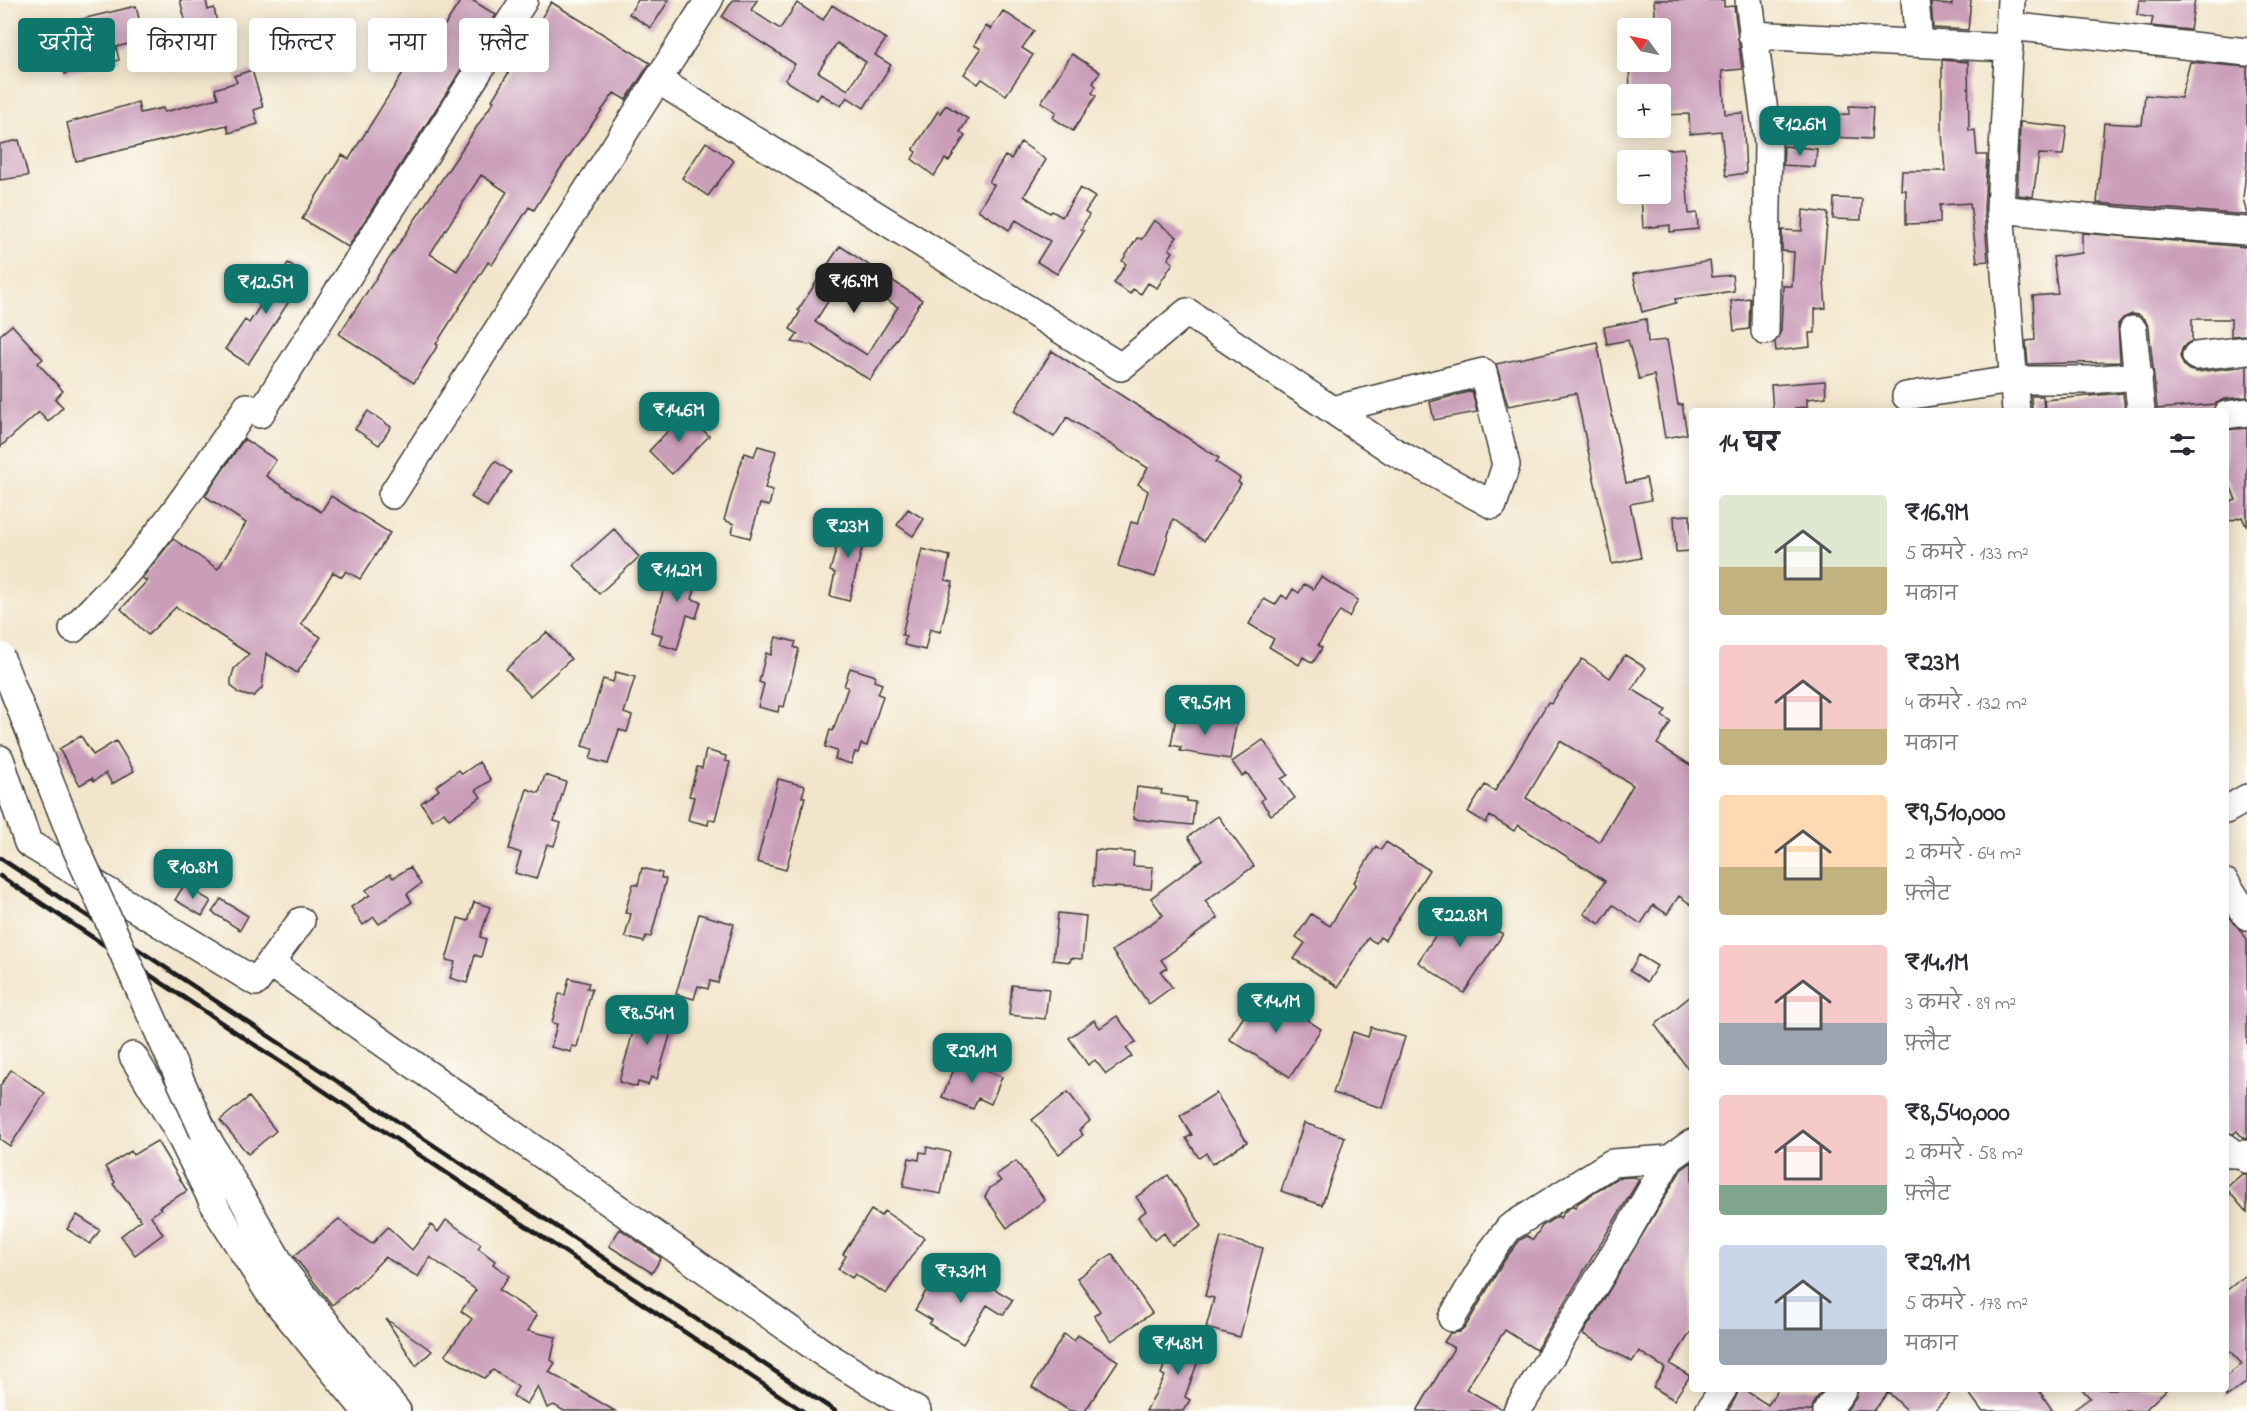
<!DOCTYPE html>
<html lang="hi">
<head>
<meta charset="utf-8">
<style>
	:root { --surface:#fff; --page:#f7f7f7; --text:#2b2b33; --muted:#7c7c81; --accent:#0f766e }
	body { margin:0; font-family:"Indie Flower","Playpen Sans Deva",sans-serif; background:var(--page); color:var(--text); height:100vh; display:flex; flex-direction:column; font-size:22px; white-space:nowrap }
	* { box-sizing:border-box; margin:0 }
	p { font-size:20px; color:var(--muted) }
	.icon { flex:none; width:33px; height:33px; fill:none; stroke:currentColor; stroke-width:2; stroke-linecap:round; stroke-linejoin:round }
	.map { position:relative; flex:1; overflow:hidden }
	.drawer { position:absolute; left:1689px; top:408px; width:540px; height:984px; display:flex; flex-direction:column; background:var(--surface); border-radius:6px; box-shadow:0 3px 15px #0003 }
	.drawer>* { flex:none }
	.banner { position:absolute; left:18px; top:18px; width:570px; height:54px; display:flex; gap:12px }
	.needle { width:39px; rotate:303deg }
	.buttons { position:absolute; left:1617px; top:18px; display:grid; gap:12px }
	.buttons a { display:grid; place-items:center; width:54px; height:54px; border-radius:6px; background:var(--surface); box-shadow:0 3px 15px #0003; font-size:30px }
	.price { position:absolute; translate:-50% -51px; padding:0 14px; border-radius:12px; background:var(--accent); color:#fff; font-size:20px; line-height:39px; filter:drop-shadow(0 2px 3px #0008) }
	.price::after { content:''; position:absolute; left:50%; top:36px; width:18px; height:14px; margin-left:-9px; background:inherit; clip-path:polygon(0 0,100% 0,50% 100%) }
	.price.current { background:#222; color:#fff }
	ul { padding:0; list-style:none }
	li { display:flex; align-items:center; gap:18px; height:150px; padding:0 30px }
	li span { display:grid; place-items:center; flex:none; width:168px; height:120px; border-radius:6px; color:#555 }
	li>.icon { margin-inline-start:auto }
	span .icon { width:72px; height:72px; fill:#fffc; stroke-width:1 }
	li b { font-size:26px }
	h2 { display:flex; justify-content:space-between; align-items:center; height:72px; padding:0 30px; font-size:26px }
	.pill { padding:0 21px; border-radius:6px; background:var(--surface); box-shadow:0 3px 15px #0003; font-size:21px; line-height:54px }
	.pill.current { background:var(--accent); color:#fff }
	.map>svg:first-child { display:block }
</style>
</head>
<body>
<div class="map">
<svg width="2247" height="1411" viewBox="0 0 2247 1411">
	<rect width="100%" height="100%" fill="#fdfcf7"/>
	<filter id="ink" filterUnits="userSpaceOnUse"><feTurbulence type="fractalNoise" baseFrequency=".0167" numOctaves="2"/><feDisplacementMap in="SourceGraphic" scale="12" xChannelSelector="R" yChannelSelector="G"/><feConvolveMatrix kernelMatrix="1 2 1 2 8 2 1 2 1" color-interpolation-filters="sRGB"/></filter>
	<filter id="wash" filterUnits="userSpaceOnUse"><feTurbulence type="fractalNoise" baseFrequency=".008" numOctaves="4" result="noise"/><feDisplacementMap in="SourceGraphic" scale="24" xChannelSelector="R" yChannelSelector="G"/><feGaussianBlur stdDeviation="1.35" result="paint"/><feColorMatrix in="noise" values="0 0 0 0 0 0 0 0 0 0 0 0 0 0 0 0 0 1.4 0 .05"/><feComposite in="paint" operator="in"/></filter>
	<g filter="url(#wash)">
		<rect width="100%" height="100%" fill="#f2e5cb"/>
		<g id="blocks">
			<path fill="#ca9db9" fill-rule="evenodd" d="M180 0H206L208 10 214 8 219 32 190 39Z
				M461 0H472L496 15 348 247 302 219 342 155 349 159 409 63 417 68Z
				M638 0H669L651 28 629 14Z
				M733 0H757L751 10 780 29 797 3 823 20 832 5 886 39 875 55 891 65 864 108 847 97 841 106 821 94 817 100 785 80 795 64 722 17ZM837 43 866 62 848 90 818 72Z
				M1654 0H1724V7L1734 6 1742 69 1722 71 1725 114 1743 113 1746 173 1726 176 1721 131 1690 134 1689 114 1660 115V94H1630L1629 62H1660V28H1656Z
				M1952 0H1971L1968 30 1933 28 1931 3 1952 5Z
				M2139 0H2195L2190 30 2151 26 2153 18 2137 15Z
				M551 2 650 63 626 100 614 93 558 172 534 210 529 207 492 265 488 262 436 344 438 345 414 383 339 334 494 101 492 100ZM481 175 507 192 457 271 430 254Z
				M136 6 144 40 116 47 119 60 65 74 53 26Z
				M1003 11 1034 31 1022 48 1033 55 1006 95 982 79 978 84 964 74 981 49 974 45 986 26 991 29Z
				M1072 54 1100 72 1093 83 1096 86 1092 93 1096 96 1073 131 1053 118 1056 112 1041 102Z
				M1942 60 1968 62 1969 131 1975 130 1977 155H1987L1984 210 1988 261 1977 262 1970 203 1940 205V223L1906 224V190H1901L1902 171H1945L1942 133Z
				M2190 62 2247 67V163L2243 198 2247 215 2097 203 2104 123 2142 125 2145 95 2181 98Z
				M252 70 263 107 254 110 258 124 229 133 227 125 76 161 67 123 138 102 140 113 163 108 164 112 218 98 215 89 237 82 234 76Z
				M946 105 968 119 960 132 965 136 949 161 945 159 934 176 912 159 916 152 913 150 938 111 940 113Z
				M1849 106 1873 107 1871 139 1832 137V115L1849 114Z
				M2020 122 2067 127 2063 155 2039 154 2033 197 2017 195Z
				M19 140 28 176 0 180V144Z
				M706 142 734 161 708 196 682 178Z
				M1021 142 1046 160 1024 196 1050 213 1052 211 1062 217 1080 188 1095 197 1085 212 1089 215 1081 229 1084 231 1057 274 1037 262 1050 241 1016 220 1009 230 978 210 994 185 989 182 1005 156 1011 159Z
				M1784 146 1817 149 1815 167 1783 165Z
				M1684 148 1689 214 1697 213 1698 229 1670 232V225L1643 228 1641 194H1660V150Z
				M1834 198 1862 199 1861 220 1833 219Z
				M1803 210 1828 213 1823 269 1826 308 1815 309V333H1809L1810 347 1776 351 1775 342 1781 331 1783 286H1792L1794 252 1782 251V230L1802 231Z
				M1154 220 1177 237 1169 249 1173 252 1168 259 1173 263 1157 288 1148 283 1141 294 1133 289 1130 294 1114 283 1126 264 1122 261 1137 238 1142 239Z
				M2082 233 2247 247V335L2231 336V319H2192V341L2186 344 2182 349 2180 357 2184 366 2189 370 2197 372 2247 366V397L2224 399 2215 404 2157 409 2149 328 2145 320 2139 315 2132 314 2123 318 2118 324 2120 362 2028 364 2026 341 2035 340 2033 296 2058 294 2053 257 2082 253Z
				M840 246 922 300 870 380 812 345 792 342 798 334 790 329 800 312 798 310ZM845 274 898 307 867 355 815 322Z
				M1710 261 1712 277 1732 275 1734 291 1675 299 1676 303 1642 312 1633 274Z
				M288 263 307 274 248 364 225 349 245 320 249 323Z
				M1750 298 1749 329 1734 331 1731 301Z
				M1646 319 1648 342 1667 340 1678 405 1682 404 1687 434 1665 438 1654 375 1639 379 1628 340 1607 344 1604 327Z
				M12 325 43 359 38 363 63 391 55 399 63 407 48 422 39 412 0 447V335Z
				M1597 342 1626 483 1646 478 1651 500 1630 504 1641 558 1612 564 1576 393 1508 406 1496 364Z
				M1052 351 1219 458 1216 462 1240 478 1238 482 1241 484 1204 541 1173 519 1155 577 1118 566 1131 522 1138 524 1148 491 1138 484 1148 468 1067 417 1054 437 1014 411Z
				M1825 381 1826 397 1807 399V407L1795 408 1796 411H1773L1771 385Z
				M1472 391 1477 412 1434 420 1430 402Z
				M2123 393 2125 411H2045L2044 400Z
				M2031 396H2043L2044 411H2032Z
				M368 411 391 427 379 445 355 429Z
				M685 413 709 436 672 474 649 451Z
				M2247 428V526H2246L2242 517 2226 522V503L2236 500 2226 475V430Z
				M244 439 276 460 266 476 321 512 331 496 390 533 360 579 346 571 342 577 333 572 301 624 321 637 297 673 266 653 262 688 254 696H248L238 693 231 685V679L234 669 249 654 176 607 148 635 121 609 147 581 142 578 173 539 218 569 246 523 205 496Z
				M758 446 776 451 765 488 773 490 769 506 760 504 750 538 732 533 734 524 724 520 744 453 754 456Z
				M495 461 511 472 487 507 471 497Z
				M908 509 924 519 913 536 897 525Z
				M1690 515 1691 551 1676 552 1674 516Z
				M851 516 869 520 849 601 830 596 835 573 830 571 838 542 843 544Z
				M614 529 639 557 599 594 574 565Z
				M922 549 950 556 945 580 953 582 940 632 930 629 925 650 904 645 906 636 902 635Z
				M685 557 703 563 692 599 701 602 696 618 687 615 677 650 659 644 662 635 651 632 671 565 682 568Z
				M1321 577 1358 600 1349 617 1340 611 1318 645 1322 648 1313 663 1303 657 1299 665 1269 647 1274 639 1249 624 1264 599 1275 605 1282 595 1287 599 1293 589 1299 593 1304 584 1313 589Z
				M547 632 571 659 530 696 506 669Z
				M776 637 796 642 794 647 799 649 784 707 779 706 778 712 758 707 764 684 759 682 766 653 771 655Z
				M1625 655 1646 668 1632 689 1666 710 1662 716 1671 722 1657 744 1692 766V905L1679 896 1667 914 1653 905 1641 924 1613 905 1600 924 1584 914 1605 881 1518 825 1514 831 1490 816 1486 823 1468 812 1485 785 1495 791 1548 702 1551 704 1582 659 1610 678ZM1560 741 1633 785 1599 842 1526 798Z
				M850 668 876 676 874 681 882 684 878 694 883 696 867 746 861 744 858 753 855 752 851 764 835 759 837 751 825 747 830 730 833 731 848 687 844 686Z
				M616 672 635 677 624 713 632 716 627 732 619 730 608 764 590 759 593 749 582 746 603 679 613 682Z
				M1197 713 1237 720 1230 759 1180 751 1181 747 1171 745 1176 717 1196 720Z
				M81 736 93 755 116 741 134 771 112 784 106 773 94 781 92 778 80 785 59 749Z
				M1263 740 1288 775 1281 779 1295 798 1271 815 1261 801 1264 798 1247 773 1242 776 1232 762Z
				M706 750 726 756 725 761 730 762 715 820 709 819 708 825 688 820 694 797 689 796 697 767 702 768Z
				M479 762 491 780 476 790 481 797 449 819 444 812 432 820 421 803 439 790 436 786 459 770 462 774Z
				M545 775 566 782 554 821 561 823 554 846 547 844 536 879 515 873 521 853 509 849 527 789 539 793Z
				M778 779 805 786 802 797H805L786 870 757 862Z
				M1137 787 1162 790 1161 794 1187 798V801L1195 802 1192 825 1133 819Z
				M1218 816 1254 866 1205 901 1218 918 1161 960 1167 968 1161 972 1172 987 1149 1004 1112 951 1163 915 1151 898 1203 859 1188 837Z
				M1386 842 1429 870 1385 940 1380 937 1376 943 1368 938 1338 987 1294 959 1305 943 1296 937 1311 914 1330 926 1356 884 1354 882 1376 846 1381 850Z
				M1095 850 1134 852 1133 866 1153 867 1151 889 1093 886Z
				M410 867 421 884 407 894 412 902 379 924 374 917 363 925 351 907 370 895 366 890 390 874 393 878Z
				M642 868 662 873 661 878 666 879 651 937 646 936 644 942 625 937 631 914 625 913 633 884 638 885Z
				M184 885 211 901 202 916 175 900Z
				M221 899 248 916 240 930 212 912Z
				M474 902 490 907 480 937 486 939 481 957 475 955 467 983 450 978 455 962 446 960 458 918 468 921Z
				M1456 904 1503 934 1464 993 1418 962Z
				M2226 912 2247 939V1139L2243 1138 2237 1131 2233 1134 2226 1132Z
				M1058 913 1086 916 1082 959 1071 958 1070 962 1053 960Z
				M699 914 734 924 718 983 710 981 708 989 698 986 694 999 676 994Z
				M1639 955 1657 966 1647 982 1630 971Z
				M569 978 589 983 587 988 592 989 577 1047 572 1046 571 1052 551 1047 557 1024 552 1023 559 994 565 995Z
				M1012 985 1049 989 1045 1019 1009 1015Z
				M1260 992 1292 1012 1295 1007 1310 1016 1307 1020 1321 1029 1290 1077 1229 1039Z
				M1692 995V1074L1655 1025Z
				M650 1002 671 1008 666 1028 672 1029 657 1079 651 1077 648 1085 638 1082 637 1087 619 1082 640 1007 648 1010Z
				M1117 1016 1136 1042 1126 1048 1132 1056 1106 1074 1095 1060 1088 1065 1069 1038 1094 1020 1100 1028Z
				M1371 1027 1405 1037 1383 1108 1333 1093 1353 1032 1368 1037Z
				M969 1055 987 1062 984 1070 1002 1077 991 1104 978 1098 973 1109 942 1097 956 1065 964 1067Z
				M11 1070 45 1093 10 1146 0 1139V1086Z
				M1068 1092 1090 1121 1079 1130 1083 1135 1059 1154 1032 1120Z
				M1216 1093 1247 1142 1212 1164 1206 1153 1199 1158 1186 1138 1192 1135 1180 1116Z
				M249 1097 276 1131 248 1154 220 1120Z
				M1304 1123 1345 1137 1322 1205 1281 1191Z
				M157 1141 187 1191 159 1207 161 1209 151 1216 163 1234 135 1255 121 1236 141 1220 113 1184 115 1182 105 1167 131 1151 133 1155Z
				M927 1147 950 1152 941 1194 903 1187 909 1158 919 1160 920 1152 926 1153Z
				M1016 1161 1045 1200 1007 1228 985 1197 990 1188 1001 1181 996 1175Z
				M1692 1162V1330L1670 1364 1690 1376 1674 1400 1653 1387 1665 1368 1639 1351 1632 1362 1583 1334 1681 1170Z
				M2242 1174H2247V1213L2226 1188Z
				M1168 1175 1202 1226 1172 1245 1164 1233 1154 1240 1138 1217 1146 1211 1136 1197Z
				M1635 1177 1639 1180 1536 1350 1505 1330 1466 1389 1502 1409 1501 1411H1417L1454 1348 1444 1342 1450 1333 1459 1332 1466 1326 1504 1261 1520 1240 1527 1236 1533 1240 1542 1226 1558 1216 1560 1218 1564 1212 1573 1206 1575 1208 1578 1203 1617 1178Z
				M871 1210 881 1216 884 1211 924 1238 886 1294 855 1274 852 1278 838 1269 846 1256 843 1254Z
				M77 1215 100 1230 90 1244 67 1229Z
				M339 1219 350 1229 372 1244 388 1227 412 1250 431 1225 438 1232 446 1220 481 1244 478 1248 495 1261 493 1264 509 1276 499 1290 537 1315 528 1331 556 1337 551 1360 555 1363 549 1372 615 1411H564L554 1405 547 1408 538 1386 527 1404 513 1396 518 1387 493 1370 484 1378 445 1355 472 1319 461 1311 476 1290 430 1257 418 1277 385 1257 355 1288 354 1287 332 1305 294 1256Z
				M620 1229 661 1258 652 1273 609 1246Z
				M1221 1237 1263 1248 1240 1337 1206 1328 1214 1298 1205 1296Z
				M1112 1254 1152 1313 1111 1341 1094 1316 1100 1311 1077 1278Z
				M975 1266 990 1275 989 1278 994 1281 991 1287 1013 1300 1003 1315 987 1305 963 1344 929 1324 932 1320 915 1310 932 1281 942 1287 947 1278 962 1287Z
				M2247 1274V1382L2226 1397V1376L2242 1364 2226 1347V1291Z
				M386 1319 432 1351 416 1366Z
				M1189 1332 1206 1339 1185 1397 1190 1400 1183 1411H1146L1165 1376 1161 1374 1172 1345 1182 1349Z
				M1064 1334 1074 1341 1078 1335 1118 1361 1085 1411H1070L1032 1387Z
				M1739 1389H1743L1768 1405 1778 1389H1824L1814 1402 1812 1411H1728L1736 1397Z
				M1858 1389H1954L1934 1411H1908L1888 1392 1874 1411H1846L1856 1398Z
				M1966 1389H2038L2053 1411H1982Z
				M2082 1389H2167L2144 1411H2072L2090 1398Z"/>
		</g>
	</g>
	<g filter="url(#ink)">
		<use href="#blocks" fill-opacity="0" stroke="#3c3a36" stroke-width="1.5"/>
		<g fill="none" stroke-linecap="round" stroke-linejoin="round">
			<defs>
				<path id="minor" d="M1749 0 1768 142 1765 331
					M1915 0 1919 43
					M2011 0 2000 209 2016 411
					M2009 26 2247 52
					M1752 35 2009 48
					M658 80 1121 367 1187 312 1393 451 1493 505 1506 465 1483 372 1332 410
					M2000 209 2125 222 2247 231
					M2133 330 2141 411
					M2196 356 2247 350
					M1906 396 2012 380H2089L2139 376
					M260 414 524 0
					M2226 415 2247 412
					M392 495 709 0
					M73 629C91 610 110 591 127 572 171 520 209 463 247 407
					M0 759 28 843 256 982 301 921
					M2226 810 2247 798
					M2226 883 2247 916
					M270 963 826 1355 917 1411
					M133 1056 178 1131 219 1214 268 1291 366 1411
					M204 1133 287 1275 397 1411
					M2226 1147 2232 1154H2243L2247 1159
					M1452 1318 1491 1252 1509 1228 1612 1163 1669 1159
					M1517 1411 1622 1241 1669 1159 1692 1143
					M1709 1411 1723 1389
					M1827 1411 1843 1389"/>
			</defs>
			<use href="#minor" stroke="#3c3a36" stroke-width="30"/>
			<use href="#minor" stroke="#fff" stroke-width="27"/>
			<path stroke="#1c1c1c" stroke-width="4.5" d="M0 858 835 1411
				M0 876 180 995 803 1411"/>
			<defs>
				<path id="minor-bridge" d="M0 656 76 848 204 1133"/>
			</defs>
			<use href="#minor-bridge" stroke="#3c3a36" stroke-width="30" stroke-linecap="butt"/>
			<use href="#minor-bridge" stroke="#fff" stroke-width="27"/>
		</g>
	</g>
</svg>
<div class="buttons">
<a><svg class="needle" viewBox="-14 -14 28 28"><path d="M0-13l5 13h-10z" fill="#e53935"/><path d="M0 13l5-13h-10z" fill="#7c7c81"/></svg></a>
<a>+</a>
<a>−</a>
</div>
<b class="price" style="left:1800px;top:157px">₹12.6M</b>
<b class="price current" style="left:854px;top:314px">₹16.9M</b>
<b class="price" style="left:266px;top:315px">₹12.5M</b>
<b class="price" style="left:679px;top:443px">₹14.6M</b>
<b class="price" style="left:848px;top:559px">₹23M</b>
<b class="price" style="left:677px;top:603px">₹11.2M</b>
<b class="price" style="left:1205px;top:736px">₹9.51M</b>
<b class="price" style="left:193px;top:900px">₹10.8M</b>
<b class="price" style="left:1460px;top:948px">₹22.8M</b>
<b class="price" style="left:1276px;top:1034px">₹14.1M</b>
<b class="price" style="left:647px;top:1046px">₹8.54M</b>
<b class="price" style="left:972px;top:1084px">₹29.1M</b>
<b class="price" style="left:961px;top:1304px">₹7.31M</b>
<b class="price" style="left:1178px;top:1376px">₹14.8M</b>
<div class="banner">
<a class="pill current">खरीदें</a>
<a class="pill">किराया</a>
<a class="pill">फ़िल्टर</a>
<a class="pill">नया</a>
<a class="pill">फ़्लैट</a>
</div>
<section class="drawer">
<h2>14 घर<svg class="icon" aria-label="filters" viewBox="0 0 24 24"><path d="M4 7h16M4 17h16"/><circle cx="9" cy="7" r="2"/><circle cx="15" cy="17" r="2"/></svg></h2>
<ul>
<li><span style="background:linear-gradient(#dfe7d0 60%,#c2b280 0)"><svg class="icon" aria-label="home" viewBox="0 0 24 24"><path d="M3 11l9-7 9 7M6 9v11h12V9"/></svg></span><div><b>₹16.9M</b><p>5 कमरे · 133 m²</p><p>मकान</p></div></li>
<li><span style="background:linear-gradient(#f6c9c9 70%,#c2b280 0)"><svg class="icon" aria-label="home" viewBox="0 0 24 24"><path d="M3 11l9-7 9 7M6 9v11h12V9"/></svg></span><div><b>₹23M</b><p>4 कमरे · 132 m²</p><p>मकान</p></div></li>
<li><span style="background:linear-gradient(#ffd9b3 60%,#c2b280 0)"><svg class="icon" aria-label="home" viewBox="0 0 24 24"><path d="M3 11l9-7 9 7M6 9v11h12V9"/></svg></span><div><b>₹9,510,000</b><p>2 कमरे · 64 m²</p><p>फ़्लैट</p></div></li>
<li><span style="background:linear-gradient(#f6c9c9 65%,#9aa5b1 0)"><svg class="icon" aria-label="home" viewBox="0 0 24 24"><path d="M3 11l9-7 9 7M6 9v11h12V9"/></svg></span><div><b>₹14.1M</b><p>3 कमरे · 89 m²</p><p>फ़्लैट</p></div></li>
<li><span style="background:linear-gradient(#f6c9c9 75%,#7fa58c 0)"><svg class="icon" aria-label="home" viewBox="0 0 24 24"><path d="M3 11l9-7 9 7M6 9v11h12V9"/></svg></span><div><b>₹8,540,000</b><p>2 कमरे · 58 m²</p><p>फ़्लैट</p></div></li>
<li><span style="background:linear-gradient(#c9d6e8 70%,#9aa5b1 0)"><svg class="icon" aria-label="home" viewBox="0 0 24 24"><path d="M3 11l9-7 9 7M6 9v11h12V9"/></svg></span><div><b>₹29.1M</b><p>5 कमरे · 178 m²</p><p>मकान</p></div></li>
</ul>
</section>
</div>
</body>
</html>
